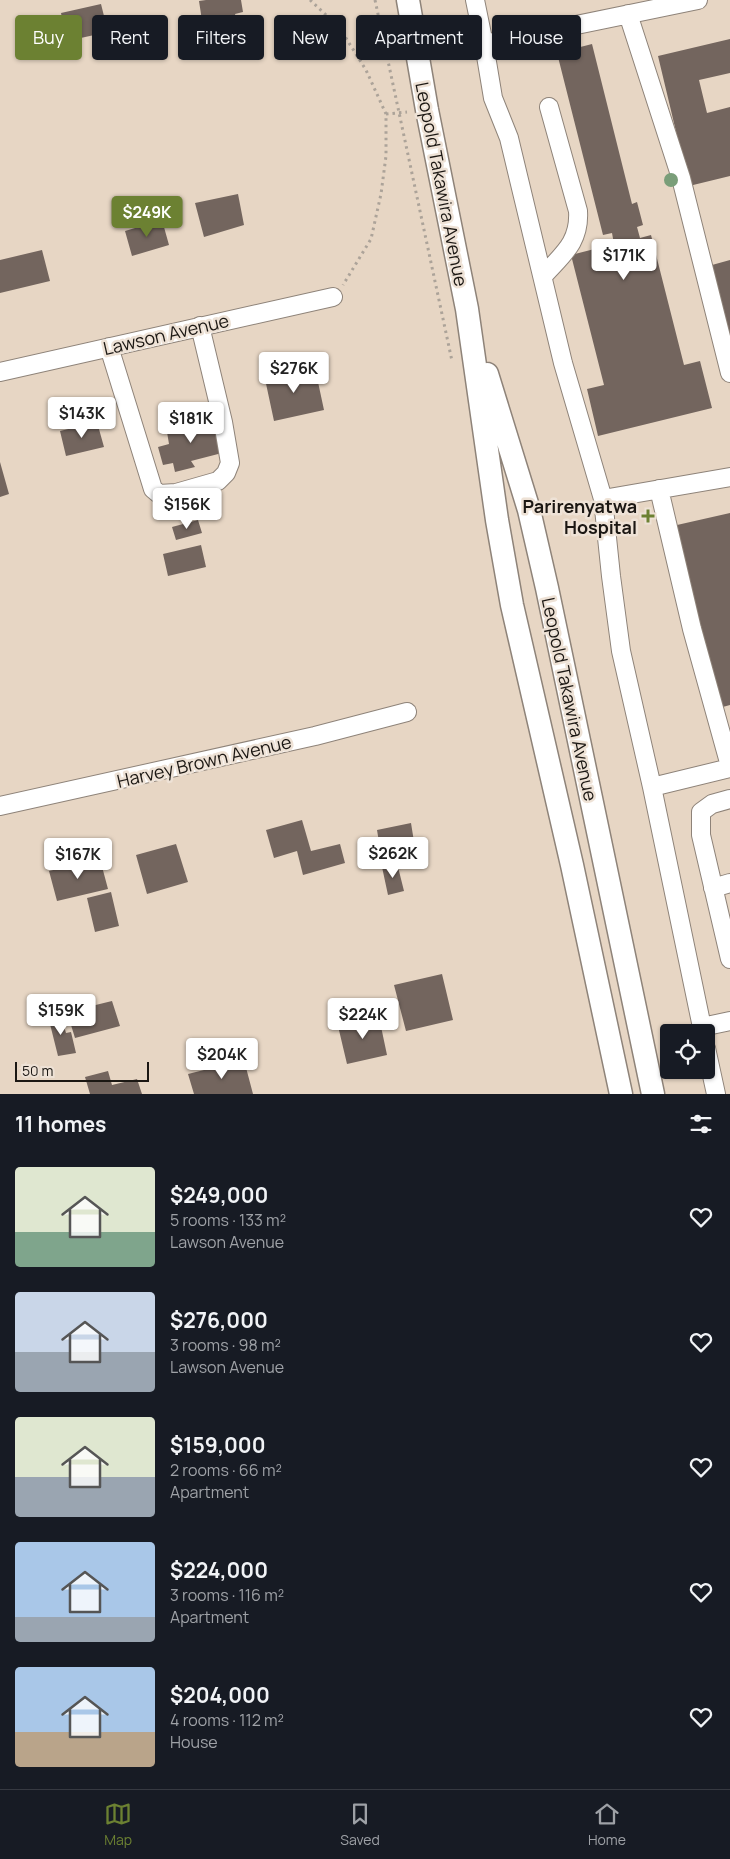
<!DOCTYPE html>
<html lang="en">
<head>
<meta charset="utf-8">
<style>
	:root { --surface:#171b24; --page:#242831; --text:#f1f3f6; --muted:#9ea1a6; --line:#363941; --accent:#6c8132 }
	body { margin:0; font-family:Manrope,sans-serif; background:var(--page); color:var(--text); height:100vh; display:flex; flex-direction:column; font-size:19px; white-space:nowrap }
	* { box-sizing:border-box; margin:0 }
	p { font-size:16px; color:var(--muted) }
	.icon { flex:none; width:28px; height:28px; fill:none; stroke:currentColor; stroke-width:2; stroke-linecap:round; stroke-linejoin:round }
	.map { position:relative; height:1094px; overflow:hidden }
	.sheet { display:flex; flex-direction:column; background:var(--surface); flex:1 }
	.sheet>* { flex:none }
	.top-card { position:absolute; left:15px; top:15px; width:700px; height:45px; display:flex; gap:10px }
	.fabs { position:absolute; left:660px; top:1024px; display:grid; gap:10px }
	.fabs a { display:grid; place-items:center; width:55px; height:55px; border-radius:5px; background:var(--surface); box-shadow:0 1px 4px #0004; font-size:25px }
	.scale { position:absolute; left:15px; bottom:12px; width:134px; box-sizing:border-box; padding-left:5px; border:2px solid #1b1713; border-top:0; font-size:14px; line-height:18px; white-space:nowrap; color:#1b1713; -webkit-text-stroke:4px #eee2d6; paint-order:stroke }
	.price { position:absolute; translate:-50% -42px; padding:0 11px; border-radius:5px; background:#fff; color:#222; font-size:16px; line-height:32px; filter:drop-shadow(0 1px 2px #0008) }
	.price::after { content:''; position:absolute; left:50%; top:30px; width:15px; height:11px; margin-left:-8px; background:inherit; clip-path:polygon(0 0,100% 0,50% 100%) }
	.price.active { background:var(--accent); color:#fff }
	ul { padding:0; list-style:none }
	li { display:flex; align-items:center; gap:15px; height:125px; padding:0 15px }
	li span { display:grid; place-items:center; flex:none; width:140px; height:100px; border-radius:5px; color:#555 }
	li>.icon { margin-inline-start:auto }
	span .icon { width:60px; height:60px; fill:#fffc; stroke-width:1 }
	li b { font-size:21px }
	h2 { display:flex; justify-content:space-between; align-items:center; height:60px; padding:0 15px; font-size:21px }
	.chip { padding:0 18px; border-radius:5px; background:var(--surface); box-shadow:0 1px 4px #0004; font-size:18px; line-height:45px }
	.chip.active { background:var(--accent); color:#fff }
	.tab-bar { display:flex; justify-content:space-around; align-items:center; height:70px; border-top:1px solid var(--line); background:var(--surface); font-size:14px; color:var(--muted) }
	.tab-bar a { display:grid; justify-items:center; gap:2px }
	.tab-bar .active { color:var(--accent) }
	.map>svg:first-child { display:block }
</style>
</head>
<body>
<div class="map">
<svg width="730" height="1094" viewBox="0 0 730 1094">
	<rect width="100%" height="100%" fill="#eee2d6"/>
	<path fill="#e7d6c4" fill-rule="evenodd" d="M0 0H730V1094H0ZM669 1032H706V1070H669Z"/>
	<path fill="#73655e" d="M206 0H241L243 12 235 14 237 21 203 27 199 1Z
		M101 4 108 32 67 41 61 13Z
		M730 39V73L699 80 707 113 730 107V176L689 186 658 56Z
		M592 44 632 204 637 202 643 225 637 227 640 238 651 235 684 365 700 361 712 408 598 436 587 389 604 385 571 255 614 244 612 233 603 235 557 53Z
		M238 194 244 225 204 237 195 203Z
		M162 220 169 245 132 256 125 231Z
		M42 250 50 281 0 293V260Z
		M730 260V336H729L712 265Z
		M315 368 324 410 274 421 265 379Z
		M212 414 222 453 191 461 195 467 175 472 173 463 163 465 158 447 169 444 167 432 191 426 190 420Z
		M97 422 104 447 66 456 60 431Z
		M0 462 9 494 0 497Z
		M730 513V705L719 708 677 525Z
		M198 520 202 533 176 540 172 527Z
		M201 545 206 567 168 576 163 554Z
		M302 820 311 851 340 844 345 863 303 875 297 851 274 858 266 830Z
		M411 823 415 848 381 854 377 830Z
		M176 844 188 882 147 894 136 855Z
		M100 859 108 889 57 901 49 871Z
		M397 863 404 891 388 895 382 867Z
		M111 892 119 926 95 932 87 898Z
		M442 974 453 1020 406 1031 394 985Z
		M112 1001 120 1026 75 1038 67 1012Z
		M60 1013 66 1033 71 1032 76 1053 58 1056 48 1016Z
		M379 1017 387 1055 347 1064 338 1026Z
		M244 1060 253 1094H194L188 1074Z
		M108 1071 112 1085 137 1079 142 1094H90L85 1077Z"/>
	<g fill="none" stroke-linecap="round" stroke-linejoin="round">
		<defs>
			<path id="minor" d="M475 0 484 44
				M698 0 484 44 493 98 509 138 563 363 603 499 611 576 621 651 652 787 703 1032
				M628 14 681 178 730 373
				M544 275C563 254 580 242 578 211L549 107
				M109 347 153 489 159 494 176 493 218 481 226 473 230 463 223 422 200 326
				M0 372 333 297
				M659 489 692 629 730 766
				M603 499 730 477
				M652 787 730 768
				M730 799 712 804 701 812V835L730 959
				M0 806 315 736 407 712
				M713 888 730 883
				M702 1027 730 1021
				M706 1048 716 1094"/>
			<path id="major" d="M408 0 427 110 467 309 497 520 512 605 572 865 621 1094
				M487 374 529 510 547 588 653 1094"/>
		</defs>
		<use href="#minor" stroke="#8e8379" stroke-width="20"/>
		<use href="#major" stroke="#8e8379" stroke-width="25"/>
		<path stroke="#aca399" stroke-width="3" stroke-dasharray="2.5 4" stroke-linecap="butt" d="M310 0 339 27 366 70 386 114V156L381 194 371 239 343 285
			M375 0 452 361
			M386 114 407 112"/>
		<use href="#minor" stroke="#fff" stroke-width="18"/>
		<use href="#major" stroke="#fff" stroke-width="22"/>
	</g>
	<circle fill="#7a9e79" cx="671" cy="180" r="7"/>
	<path fill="#6c8132" stroke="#eee2d6" stroke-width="2" d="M645.5 508.5h5v5h5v5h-5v5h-5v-5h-5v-5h5z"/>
	<g text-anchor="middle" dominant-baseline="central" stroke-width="5" stroke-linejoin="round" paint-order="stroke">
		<g font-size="18" fill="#1b1713" stroke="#eee2d6">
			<text transform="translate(442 184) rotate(79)">Leopold Takawira Avenue</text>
			<text transform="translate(166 334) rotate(-13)">Lawson Avenue</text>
			<text transform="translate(570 699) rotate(78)">Leopold Takawira Avenue</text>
			<text transform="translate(204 761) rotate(-13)">Harvey Brown Avenue</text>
		</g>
		<g font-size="18" font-weight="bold" fill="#1b1713" stroke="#eee2d6" text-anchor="end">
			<text x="637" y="506">Parirenyatwa<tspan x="637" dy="21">Hospital</tspan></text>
		</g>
	</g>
</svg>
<div class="fabs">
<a><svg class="icon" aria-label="locate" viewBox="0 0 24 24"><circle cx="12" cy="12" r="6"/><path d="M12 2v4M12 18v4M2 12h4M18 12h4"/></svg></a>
</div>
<div class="scale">50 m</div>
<b class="price active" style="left:147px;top:238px">$249K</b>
<b class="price" style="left:624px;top:281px">$171K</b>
<b class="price" style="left:294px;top:394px">$276K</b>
<b class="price" style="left:82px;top:439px">$143K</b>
<b class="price" style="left:191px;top:444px">$181K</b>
<b class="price" style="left:187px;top:530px">$156K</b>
<b class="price" style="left:393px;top:879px">$262K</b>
<b class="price" style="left:78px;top:880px">$167K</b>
<b class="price" style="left:61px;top:1036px">$159K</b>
<b class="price" style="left:363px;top:1040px">$224K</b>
<b class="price" style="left:222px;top:1080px">$204K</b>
<div class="top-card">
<a class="chip active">Buy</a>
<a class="chip">Rent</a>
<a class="chip">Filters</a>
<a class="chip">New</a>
<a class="chip">Apartment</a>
<a class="chip">House</a>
</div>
</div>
<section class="sheet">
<h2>11 homes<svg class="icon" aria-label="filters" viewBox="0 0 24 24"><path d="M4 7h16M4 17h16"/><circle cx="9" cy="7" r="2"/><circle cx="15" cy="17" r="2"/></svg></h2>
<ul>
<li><span style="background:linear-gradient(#dfe7d0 65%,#7fa58c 0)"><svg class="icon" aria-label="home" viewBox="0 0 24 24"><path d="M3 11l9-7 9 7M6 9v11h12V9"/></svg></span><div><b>$249,000</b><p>5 rooms · 133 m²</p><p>Lawson Avenue</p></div><svg class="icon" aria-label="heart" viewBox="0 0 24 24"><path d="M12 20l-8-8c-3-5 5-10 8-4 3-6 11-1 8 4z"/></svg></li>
<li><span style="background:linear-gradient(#c9d6e8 60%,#9aa5b1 0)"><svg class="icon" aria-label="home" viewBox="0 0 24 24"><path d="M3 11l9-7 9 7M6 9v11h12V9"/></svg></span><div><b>$276,000</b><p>3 rooms · 98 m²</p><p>Lawson Avenue</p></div><svg class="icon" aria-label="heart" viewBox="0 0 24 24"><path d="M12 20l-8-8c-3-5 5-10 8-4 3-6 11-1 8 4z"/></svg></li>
<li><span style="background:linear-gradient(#dfe7d0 60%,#9aa5b1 0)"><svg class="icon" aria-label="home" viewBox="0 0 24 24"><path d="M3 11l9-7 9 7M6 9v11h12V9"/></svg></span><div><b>$159,000</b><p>2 rooms · 66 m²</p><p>Apartment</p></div><svg class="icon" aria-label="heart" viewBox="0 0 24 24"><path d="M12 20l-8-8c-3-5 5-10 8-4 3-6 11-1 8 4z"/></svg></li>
<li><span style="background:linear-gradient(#a9c7e8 75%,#9aa5b1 0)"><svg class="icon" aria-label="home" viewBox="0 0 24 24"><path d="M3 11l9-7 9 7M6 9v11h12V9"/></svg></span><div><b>$224,000</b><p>3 rooms · 116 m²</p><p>Apartment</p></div><svg class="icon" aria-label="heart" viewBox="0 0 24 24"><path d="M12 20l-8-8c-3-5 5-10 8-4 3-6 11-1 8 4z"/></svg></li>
<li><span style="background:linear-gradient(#a9c7e8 65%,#b9a48a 0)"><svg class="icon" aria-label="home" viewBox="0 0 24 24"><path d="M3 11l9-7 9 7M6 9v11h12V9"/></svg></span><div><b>$204,000</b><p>4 rooms · 112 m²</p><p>House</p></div><svg class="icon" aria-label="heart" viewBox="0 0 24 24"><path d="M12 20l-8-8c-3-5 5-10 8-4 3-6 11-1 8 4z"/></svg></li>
</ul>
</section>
<nav class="tab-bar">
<a class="active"><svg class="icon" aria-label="map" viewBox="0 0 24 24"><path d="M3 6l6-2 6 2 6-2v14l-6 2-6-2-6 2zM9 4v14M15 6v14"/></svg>Map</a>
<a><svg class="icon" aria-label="saved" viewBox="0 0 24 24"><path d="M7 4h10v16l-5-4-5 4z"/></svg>Saved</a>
<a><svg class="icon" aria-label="home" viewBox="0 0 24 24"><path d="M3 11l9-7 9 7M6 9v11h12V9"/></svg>Home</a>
</nav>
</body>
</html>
